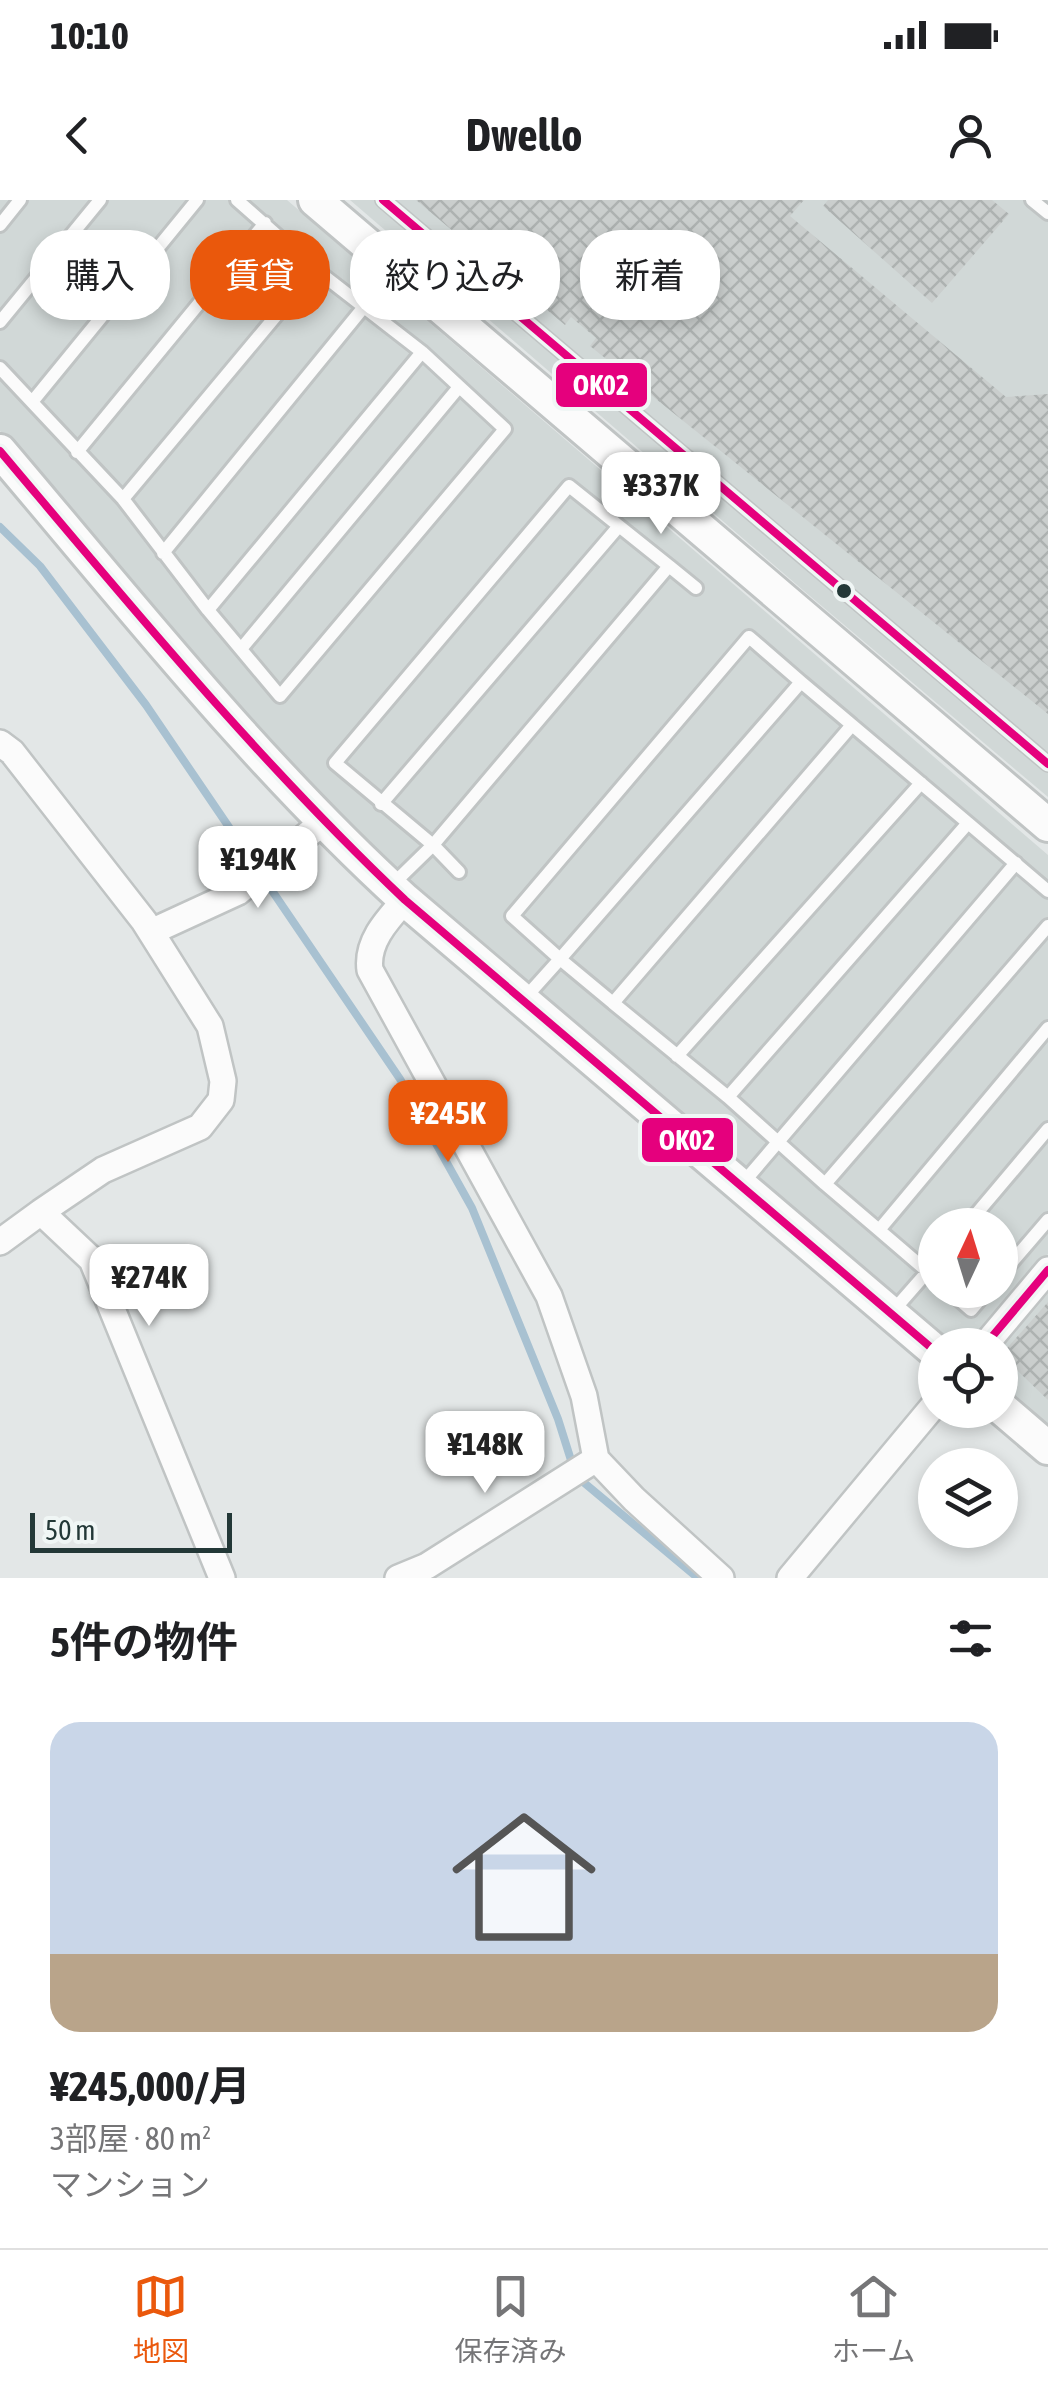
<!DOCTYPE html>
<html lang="ja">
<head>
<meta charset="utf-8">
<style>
	:root { --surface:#fff; --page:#f2f2f2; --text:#202124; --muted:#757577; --line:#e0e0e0; --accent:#ea580c }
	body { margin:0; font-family:"Asap Condensed","Noto Sans JP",sans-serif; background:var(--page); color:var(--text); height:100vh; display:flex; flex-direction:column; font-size:38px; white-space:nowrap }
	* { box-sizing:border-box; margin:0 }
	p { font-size:32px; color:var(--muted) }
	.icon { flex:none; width:55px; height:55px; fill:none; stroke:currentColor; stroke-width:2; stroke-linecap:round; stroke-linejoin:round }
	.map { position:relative; height:1378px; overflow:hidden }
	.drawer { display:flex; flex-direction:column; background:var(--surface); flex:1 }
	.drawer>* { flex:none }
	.banner { position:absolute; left:30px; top:30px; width:990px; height:90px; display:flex; gap:20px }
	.needle { width:65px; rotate:4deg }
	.fabs { position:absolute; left:918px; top:1008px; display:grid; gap:20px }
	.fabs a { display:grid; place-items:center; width:100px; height:100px; border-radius:50%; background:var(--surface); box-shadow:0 5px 15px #0003; font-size:50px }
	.scale { position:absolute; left:30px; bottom:25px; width:202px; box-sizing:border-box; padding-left:10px; border:5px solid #233837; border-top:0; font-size:28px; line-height:35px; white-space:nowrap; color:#233837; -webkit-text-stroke:8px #f0f6f5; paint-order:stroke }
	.price { position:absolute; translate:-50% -85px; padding:0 22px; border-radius:20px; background:#fff; color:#222; font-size:32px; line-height:65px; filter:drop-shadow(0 2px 5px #0008) }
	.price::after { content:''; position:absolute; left:50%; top:60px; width:30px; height:22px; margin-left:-15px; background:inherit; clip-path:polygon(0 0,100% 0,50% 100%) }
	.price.selected { background:var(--accent); color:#fff }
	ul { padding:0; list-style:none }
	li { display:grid; align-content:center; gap:20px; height:530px; padding:0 50px }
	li+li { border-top:2px solid var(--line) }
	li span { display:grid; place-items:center; height:310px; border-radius:30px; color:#555 }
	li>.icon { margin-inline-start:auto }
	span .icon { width:180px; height:180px; fill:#fffc; stroke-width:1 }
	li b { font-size:42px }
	h2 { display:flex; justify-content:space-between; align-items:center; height:120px; padding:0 50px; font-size:42px }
	.chip { padding:0 35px; border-radius:40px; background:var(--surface); box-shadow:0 5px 15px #0003; font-size:35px; line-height:90px }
	.chip.selected { background:var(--accent); color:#fff }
	.status { display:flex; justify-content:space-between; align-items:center; height:70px; padding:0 50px; background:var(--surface); direction:ltr }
	.status svg { height:28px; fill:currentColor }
	header { display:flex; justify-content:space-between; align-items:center; height:130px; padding:0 50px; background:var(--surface); font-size:45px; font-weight:700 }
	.menu { display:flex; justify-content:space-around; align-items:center; height:140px; border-top:2px solid var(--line); background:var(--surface); font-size:28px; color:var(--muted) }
	.menu a { display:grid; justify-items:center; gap:5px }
	.menu .selected { color:var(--accent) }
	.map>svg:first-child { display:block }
</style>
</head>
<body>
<div class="status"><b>10:10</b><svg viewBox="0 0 49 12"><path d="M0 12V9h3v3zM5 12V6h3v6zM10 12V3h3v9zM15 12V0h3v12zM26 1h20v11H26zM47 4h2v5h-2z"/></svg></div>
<header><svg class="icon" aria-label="back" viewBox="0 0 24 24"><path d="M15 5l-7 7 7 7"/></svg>Dwello<svg class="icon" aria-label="person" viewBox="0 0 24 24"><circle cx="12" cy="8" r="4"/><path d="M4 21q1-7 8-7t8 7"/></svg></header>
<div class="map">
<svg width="1048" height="1378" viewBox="0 0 1048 1378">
	<defs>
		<pattern id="building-cross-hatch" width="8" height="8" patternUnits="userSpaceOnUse" patternTransform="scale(2.5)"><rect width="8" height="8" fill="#cacecd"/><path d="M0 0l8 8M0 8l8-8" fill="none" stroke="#adb2b1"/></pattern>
	</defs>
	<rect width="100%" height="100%" fill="#e3e7e7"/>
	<path fill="#d1d8d7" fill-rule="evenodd" d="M0 0H287L1048 655V1054L972 1145 954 1144 440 708 336 612 289 564 0 231ZM935 1025H1000V1090H935Z
		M350 0H1048V597L804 391Z
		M1048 1092V1226L1000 1185V1147Z"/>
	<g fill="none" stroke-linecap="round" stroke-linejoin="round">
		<path stroke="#a8c1d1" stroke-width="8" d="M0 327 40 366 146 505 400 879 472 1008 558 1219 576 1276 698 1378"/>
	</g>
	<path fill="url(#building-cross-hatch)" d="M416 0H804L790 16 1006 197 1048 194V514L590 146 596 138 571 117 565 125Z
		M828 0H992L1009 14 932 103 823 6Z
		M1048 1102V1200L1001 1155Z"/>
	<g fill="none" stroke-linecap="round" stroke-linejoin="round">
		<defs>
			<path id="service" d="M383 0 1048 564
				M1032 0 1048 13
				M0 25 20 0
				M0 122 100 0
				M0 168 123 299 208 410 280 496 505 229 422 152 315 69 237 0
				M32 202 197 0
				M77 252 265 23
				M123 299 315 69
				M163 353 363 108
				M669 366 696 388
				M208 410 422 152
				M241 449 459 187
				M852 525 968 623
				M381 604 619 326
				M392 685 433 645 335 563 569 286 669 366 433 645 459 672
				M1048 691 968 623 728 897 825 984 1048 726
				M525 798 560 759 512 716 749 437 801 482 560 759 613 803 852 525 801 482
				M613 803 728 897
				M677 856 921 583
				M743 983 1016 663
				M825 984 879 1030
				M967 1025 1048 929
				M1000 1076 1048 1020
				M935 1078 879 1030 1048 828
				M948 1090 971 1110 988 1090
				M893 1111 935 1063"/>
			<path id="minor" d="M0 543 12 552 144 721 210 826 223 881 221 900 200 927 103 970 41 1012
				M405 700C387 720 366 742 370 770L549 1096 584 1196 596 1259 634 1299 721 1378
				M151 732 238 692 323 622
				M0 1042 41 1012 92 1060 222 1378
				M985 1145 1048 1070
				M398 1378 427 1366 596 1259
				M790 1378 935 1204"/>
			<path id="tertiary" d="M315 0 1048 625
				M0 251C130 404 256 564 405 700L935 1151
				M1000 1207 1048 1248"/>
		</defs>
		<use href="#service" stroke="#c0c4c4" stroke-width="18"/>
		<use href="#minor" stroke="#c0c4c4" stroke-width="30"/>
		<use href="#tertiary" stroke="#c0c4c4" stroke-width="38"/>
		<use href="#service" stroke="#fbfbfb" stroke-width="12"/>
		<use href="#minor" stroke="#fbfbfb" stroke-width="25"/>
		<use href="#tertiary" stroke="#fbfbfb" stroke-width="32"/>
		<defs>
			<path id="bus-1" d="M383 0 1048 564
				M0 251C130 405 258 561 405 700L935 1151
				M985 1145 1048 1070"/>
		</defs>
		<use href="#bus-1" stroke="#f0f6f5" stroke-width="15"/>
		<use href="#bus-1" stroke="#e5007d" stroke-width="8"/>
	</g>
	<circle fill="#233837" stroke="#f0f6f5" stroke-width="4" cx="844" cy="391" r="9"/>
	<g stroke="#f0f6f5" stroke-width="4">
		<rect x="554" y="161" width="95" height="48" rx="10" fill="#e5007d"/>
		<rect x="640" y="916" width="95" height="48" rx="10" fill="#e5007d"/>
	</g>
	<g font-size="28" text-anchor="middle" font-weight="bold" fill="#fff">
		<text x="601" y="195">OK02</text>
		<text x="687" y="950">OK02</text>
	</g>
</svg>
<div class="fabs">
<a><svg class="needle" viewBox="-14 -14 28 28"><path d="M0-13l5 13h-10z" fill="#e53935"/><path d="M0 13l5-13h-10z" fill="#757577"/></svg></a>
<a><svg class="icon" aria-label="locate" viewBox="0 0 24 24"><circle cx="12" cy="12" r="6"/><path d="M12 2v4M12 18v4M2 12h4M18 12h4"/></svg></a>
<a><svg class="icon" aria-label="layers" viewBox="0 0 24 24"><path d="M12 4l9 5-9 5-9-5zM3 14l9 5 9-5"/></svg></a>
</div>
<div class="scale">50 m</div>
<b class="price" style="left:661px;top:337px">¥337K</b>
<b class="price" style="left:258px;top:711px">¥194K</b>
<b class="price selected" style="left:448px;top:965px">¥245K</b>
<b class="price" style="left:149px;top:1129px">¥274K</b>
<b class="price" style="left:485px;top:1296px">¥148K</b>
<div class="banner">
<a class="chip">購入</a>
<a class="chip selected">賃貸</a>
<a class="chip">絞り込み</a>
<a class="chip">新着</a>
</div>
</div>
<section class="drawer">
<h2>5件の物件<svg class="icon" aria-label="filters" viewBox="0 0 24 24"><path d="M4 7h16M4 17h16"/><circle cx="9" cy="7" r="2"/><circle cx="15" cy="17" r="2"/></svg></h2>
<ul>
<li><span style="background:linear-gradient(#c9d6e8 75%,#b9a48a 0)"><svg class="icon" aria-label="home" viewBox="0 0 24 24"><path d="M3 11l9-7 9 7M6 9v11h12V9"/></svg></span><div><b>¥245,000/月</b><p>3部屋 · 80 m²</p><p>マンション</p></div></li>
</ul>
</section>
<nav class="menu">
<a class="selected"><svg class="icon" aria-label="map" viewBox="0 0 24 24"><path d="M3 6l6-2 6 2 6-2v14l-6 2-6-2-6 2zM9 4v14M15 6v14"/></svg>地図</a>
<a><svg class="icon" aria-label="saved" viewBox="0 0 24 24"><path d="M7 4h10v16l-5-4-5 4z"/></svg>保存済み</a>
<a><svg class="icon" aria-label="home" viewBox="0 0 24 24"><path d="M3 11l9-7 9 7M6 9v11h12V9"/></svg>ホーム</a>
</nav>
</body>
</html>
